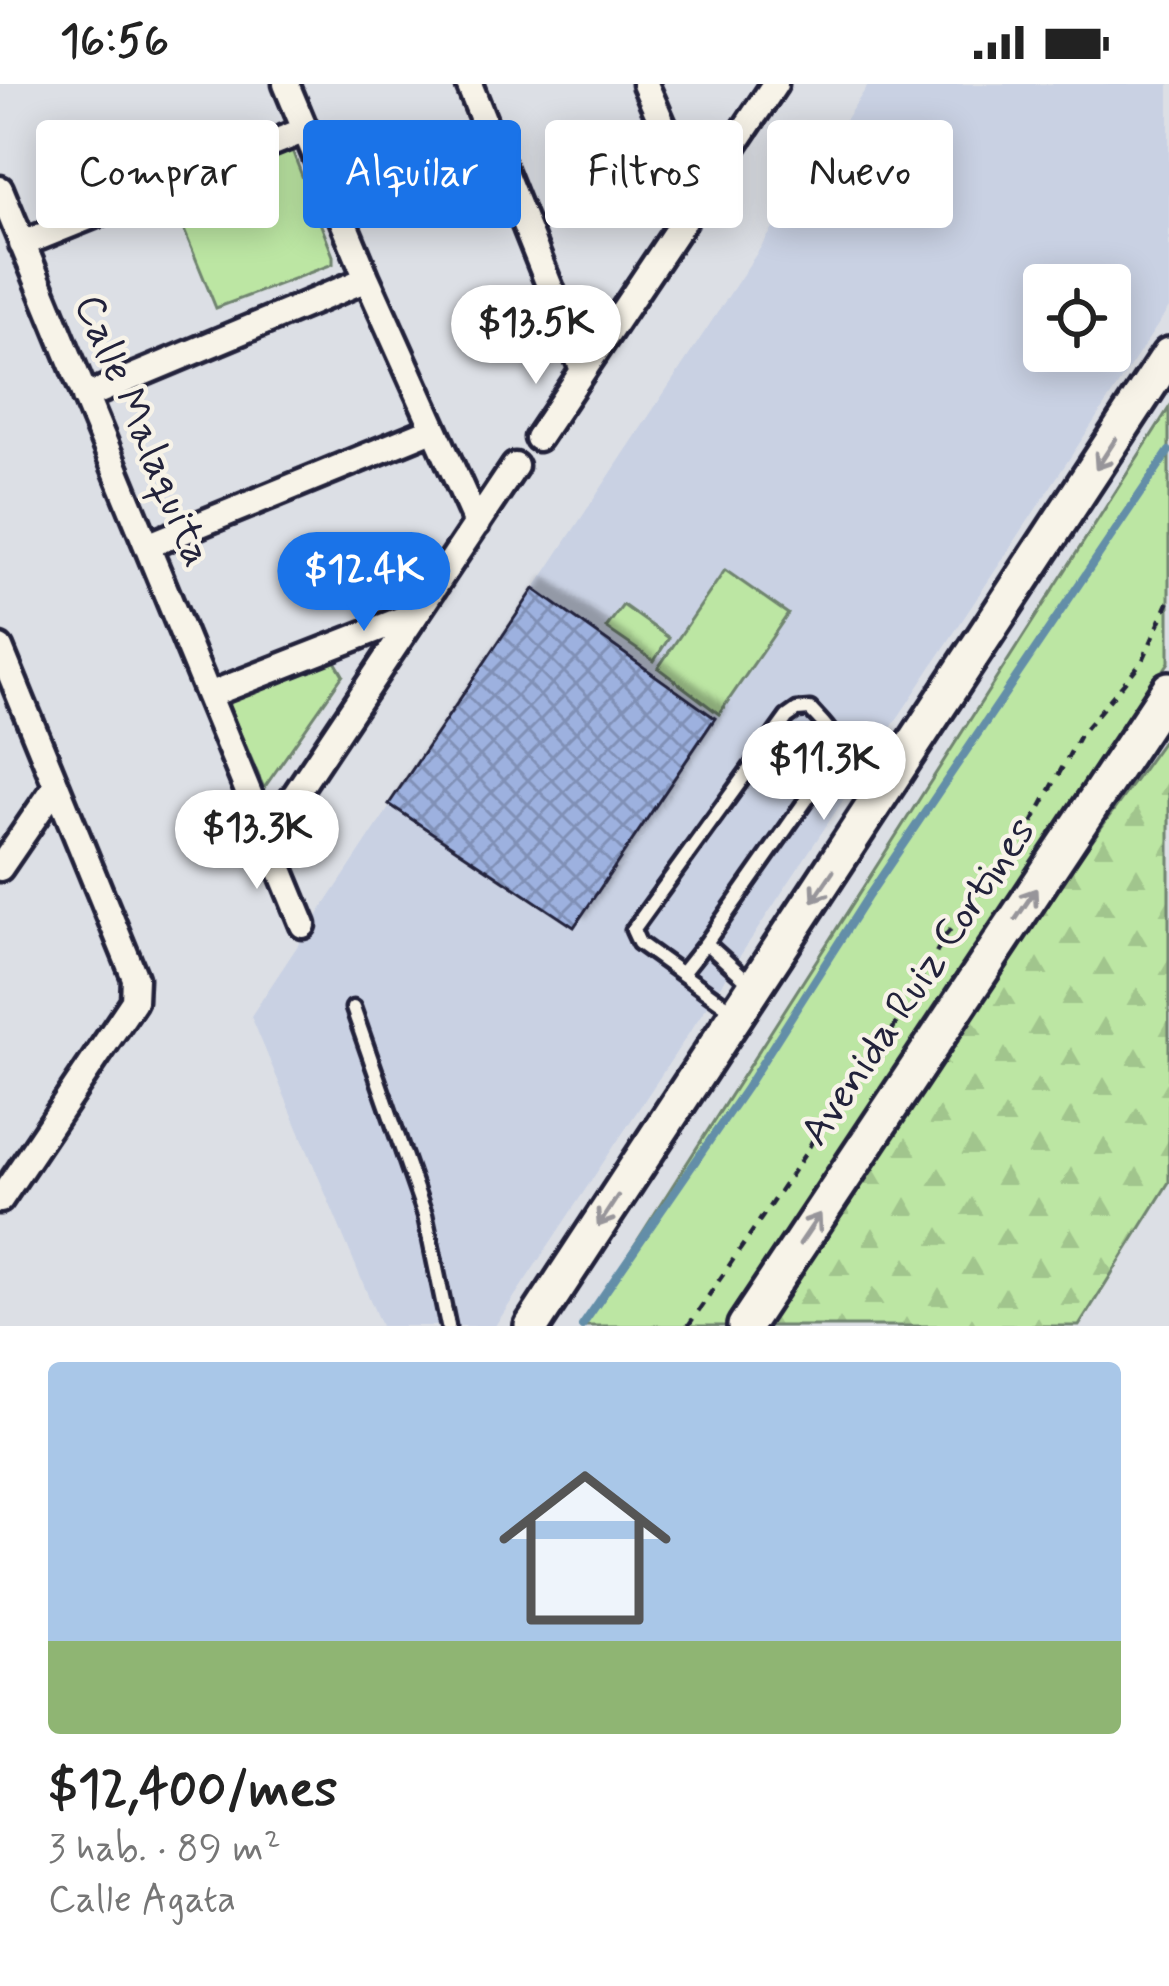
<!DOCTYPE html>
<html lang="es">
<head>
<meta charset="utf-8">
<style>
	:root { --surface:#fff; --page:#f2f2f2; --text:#222; --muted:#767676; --line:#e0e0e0; --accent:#1a73e8 }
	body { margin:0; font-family:Mynerve,sans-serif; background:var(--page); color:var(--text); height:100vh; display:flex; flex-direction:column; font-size:45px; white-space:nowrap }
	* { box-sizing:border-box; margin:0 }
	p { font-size:39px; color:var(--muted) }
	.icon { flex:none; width:66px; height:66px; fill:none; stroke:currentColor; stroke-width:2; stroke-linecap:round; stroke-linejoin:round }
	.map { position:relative; height:1242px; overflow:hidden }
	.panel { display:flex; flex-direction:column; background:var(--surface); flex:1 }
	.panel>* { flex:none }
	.banner { position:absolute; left:36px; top:36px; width:1098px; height:108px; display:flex; gap:24px }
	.tools { position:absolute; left:1023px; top:180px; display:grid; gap:24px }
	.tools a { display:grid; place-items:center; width:108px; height:108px; border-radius:12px; background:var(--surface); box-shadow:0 6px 30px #0003; font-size:60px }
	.price { position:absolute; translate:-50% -102px; padding:0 27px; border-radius:42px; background:#fff; color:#222; font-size:39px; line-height:78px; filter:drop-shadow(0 3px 6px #0008) }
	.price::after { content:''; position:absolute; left:50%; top:72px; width:36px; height:27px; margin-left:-18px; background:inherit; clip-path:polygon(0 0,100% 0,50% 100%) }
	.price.selected { background:var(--accent); color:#fff }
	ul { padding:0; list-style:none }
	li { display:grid; align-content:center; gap:24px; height:636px; padding:0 48px }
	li+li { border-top:3px solid var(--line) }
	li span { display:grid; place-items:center; height:372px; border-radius:12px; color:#555 }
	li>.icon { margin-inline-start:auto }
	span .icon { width:216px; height:216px; fill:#fffc; stroke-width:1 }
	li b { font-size:51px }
	.tag { padding:0 42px; border-radius:12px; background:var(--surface); box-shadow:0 6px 30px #0003; font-size:42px; line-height:108px }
	.tag.selected { background:var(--accent); color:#fff }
	.status { display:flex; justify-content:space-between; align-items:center; height:84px; padding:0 60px; background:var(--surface); direction:ltr }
	.status svg { height:33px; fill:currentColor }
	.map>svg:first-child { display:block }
</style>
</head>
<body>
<div class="status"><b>16:56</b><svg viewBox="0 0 49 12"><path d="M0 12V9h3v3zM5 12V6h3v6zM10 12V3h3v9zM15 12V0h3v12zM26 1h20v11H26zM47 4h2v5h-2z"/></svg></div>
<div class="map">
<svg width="1169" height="1242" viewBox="0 0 1169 1242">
	<defs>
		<pattern id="forest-firs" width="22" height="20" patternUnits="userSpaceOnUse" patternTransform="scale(3)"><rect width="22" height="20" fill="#bce6a3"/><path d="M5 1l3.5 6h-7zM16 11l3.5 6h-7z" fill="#a1c58d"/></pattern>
		<pattern id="building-cross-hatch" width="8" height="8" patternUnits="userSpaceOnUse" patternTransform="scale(3)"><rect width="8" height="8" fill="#9db1df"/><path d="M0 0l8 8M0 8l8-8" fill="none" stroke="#8090b6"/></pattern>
		<filter id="shadow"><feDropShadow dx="11" dy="-11" stdDeviation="3" flood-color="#0004"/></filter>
	</defs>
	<rect width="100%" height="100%" fill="#dcdfe5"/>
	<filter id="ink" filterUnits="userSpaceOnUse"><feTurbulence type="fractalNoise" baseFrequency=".00833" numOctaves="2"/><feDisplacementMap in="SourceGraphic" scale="24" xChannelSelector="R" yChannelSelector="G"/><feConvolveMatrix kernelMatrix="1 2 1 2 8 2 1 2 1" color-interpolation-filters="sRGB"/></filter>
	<g filter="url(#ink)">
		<path fill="#c9d1e3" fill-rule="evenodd" d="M869 0H1169V224L495 1242H381L251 932ZM1044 201H1110V267H1044Z"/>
		<path fill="url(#forest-firs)" stroke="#6f846f" stroke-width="3" d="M1169 649V1098L1079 1242H744Z"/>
		<path fill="#bce6a3" stroke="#6f846f" stroke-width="3" d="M285 62 292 66 333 172V180L216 224 169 109Z
			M1169 324V578L729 1242H583Z
			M725 486 788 530 719 630 658 584Z
			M623 521 669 554 654 577 606 544Z
			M333 574 343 591 264 704 225 614Z"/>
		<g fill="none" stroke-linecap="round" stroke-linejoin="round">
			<path stroke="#638ea8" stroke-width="8" d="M582 1242 746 1004 867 814 1169 367"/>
		</g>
		<path fill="url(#building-cross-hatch)" stroke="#22223b" stroke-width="3" filter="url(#shadow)" d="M534 505 715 634 574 843 389 720Z"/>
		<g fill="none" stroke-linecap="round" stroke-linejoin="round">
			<defs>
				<path id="service" d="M683 888 706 859
					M353 924 425 1131 448 1242
					M735 928 639 859 633 846 787 633 797 626 810 625C824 641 840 652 835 675L706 859 750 899"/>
				<path id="minor" d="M286 0 367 195 477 440
					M469 0 583 286
					M645 0 695 115
					M0 105 303 841
					M22 160 305 46
					M85 313 367 195
					M538 354 775 0
					M147 462 433 345
					M0 564 135 894 134 917 0 1116
					M209 611 413 531
					M267 753 515 382
					M0 784 56 702"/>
				<path id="secondary" d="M532 1242 1169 271
					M745 1242 1169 605"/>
			</defs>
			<use href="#service" stroke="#22223b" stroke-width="21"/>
			<use href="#minor" stroke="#22223b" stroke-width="33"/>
			<use href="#secondary" stroke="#22223b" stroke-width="42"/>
			<path stroke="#22223b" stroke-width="4.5" stroke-dasharray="9 9" stroke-linecap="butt" d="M688 1242 807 1067 837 1010 890 950 946 851 1023 756 1080 651 1143 576 1169 517"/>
			<use href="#service" stroke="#f7f3e8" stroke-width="12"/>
			<use href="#minor" stroke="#f7f3e8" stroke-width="24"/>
			<use href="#secondary" stroke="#f7f3e8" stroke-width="33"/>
		</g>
		<defs><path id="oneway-shaft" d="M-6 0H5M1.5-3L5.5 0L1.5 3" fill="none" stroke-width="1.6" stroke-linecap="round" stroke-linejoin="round" transform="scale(3)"/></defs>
		<g stroke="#97959a">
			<use href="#oneway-shaft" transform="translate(1106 370) rotate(123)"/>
			<use href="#oneway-shaft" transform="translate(823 802) rotate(124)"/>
			<use href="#oneway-shaft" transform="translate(1026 820) rotate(-56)"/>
			<use href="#oneway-shaft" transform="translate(608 1127) rotate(123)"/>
			<use href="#oneway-shaft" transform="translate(810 1145) rotate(-56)"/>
		</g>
	</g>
	<g text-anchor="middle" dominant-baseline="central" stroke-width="9" stroke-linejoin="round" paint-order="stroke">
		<g font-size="42" fill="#22223b" stroke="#f7f3e8">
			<text transform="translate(142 347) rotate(67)">Calle Malaquita</text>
			<text transform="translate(919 898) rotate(-56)">Avenida Ruiz Cortines</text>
		</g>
	</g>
</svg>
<div class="tools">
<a><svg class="icon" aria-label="locate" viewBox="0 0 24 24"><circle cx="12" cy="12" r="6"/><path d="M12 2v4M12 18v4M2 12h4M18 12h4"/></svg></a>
</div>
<b class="price" style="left:536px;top:303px">$13.5K</b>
<b class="price selected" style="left:364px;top:550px">$12.4K</b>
<b class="price" style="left:824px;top:739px">$11.3K</b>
<b class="price" style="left:257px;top:808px">$13.3K</b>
<div class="banner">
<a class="tag">Comprar</a>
<a class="tag selected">Alquilar</a>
<a class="tag">Filtros</a>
<a class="tag">Nuevo</a>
</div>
</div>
<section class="panel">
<ul>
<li><span style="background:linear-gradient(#a9c7e8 75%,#8fb573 0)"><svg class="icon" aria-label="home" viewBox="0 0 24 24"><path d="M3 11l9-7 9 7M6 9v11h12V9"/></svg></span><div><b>$12,400/mes</b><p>3 hab. · 89 m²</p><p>Calle Agata</p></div></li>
</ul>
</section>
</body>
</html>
